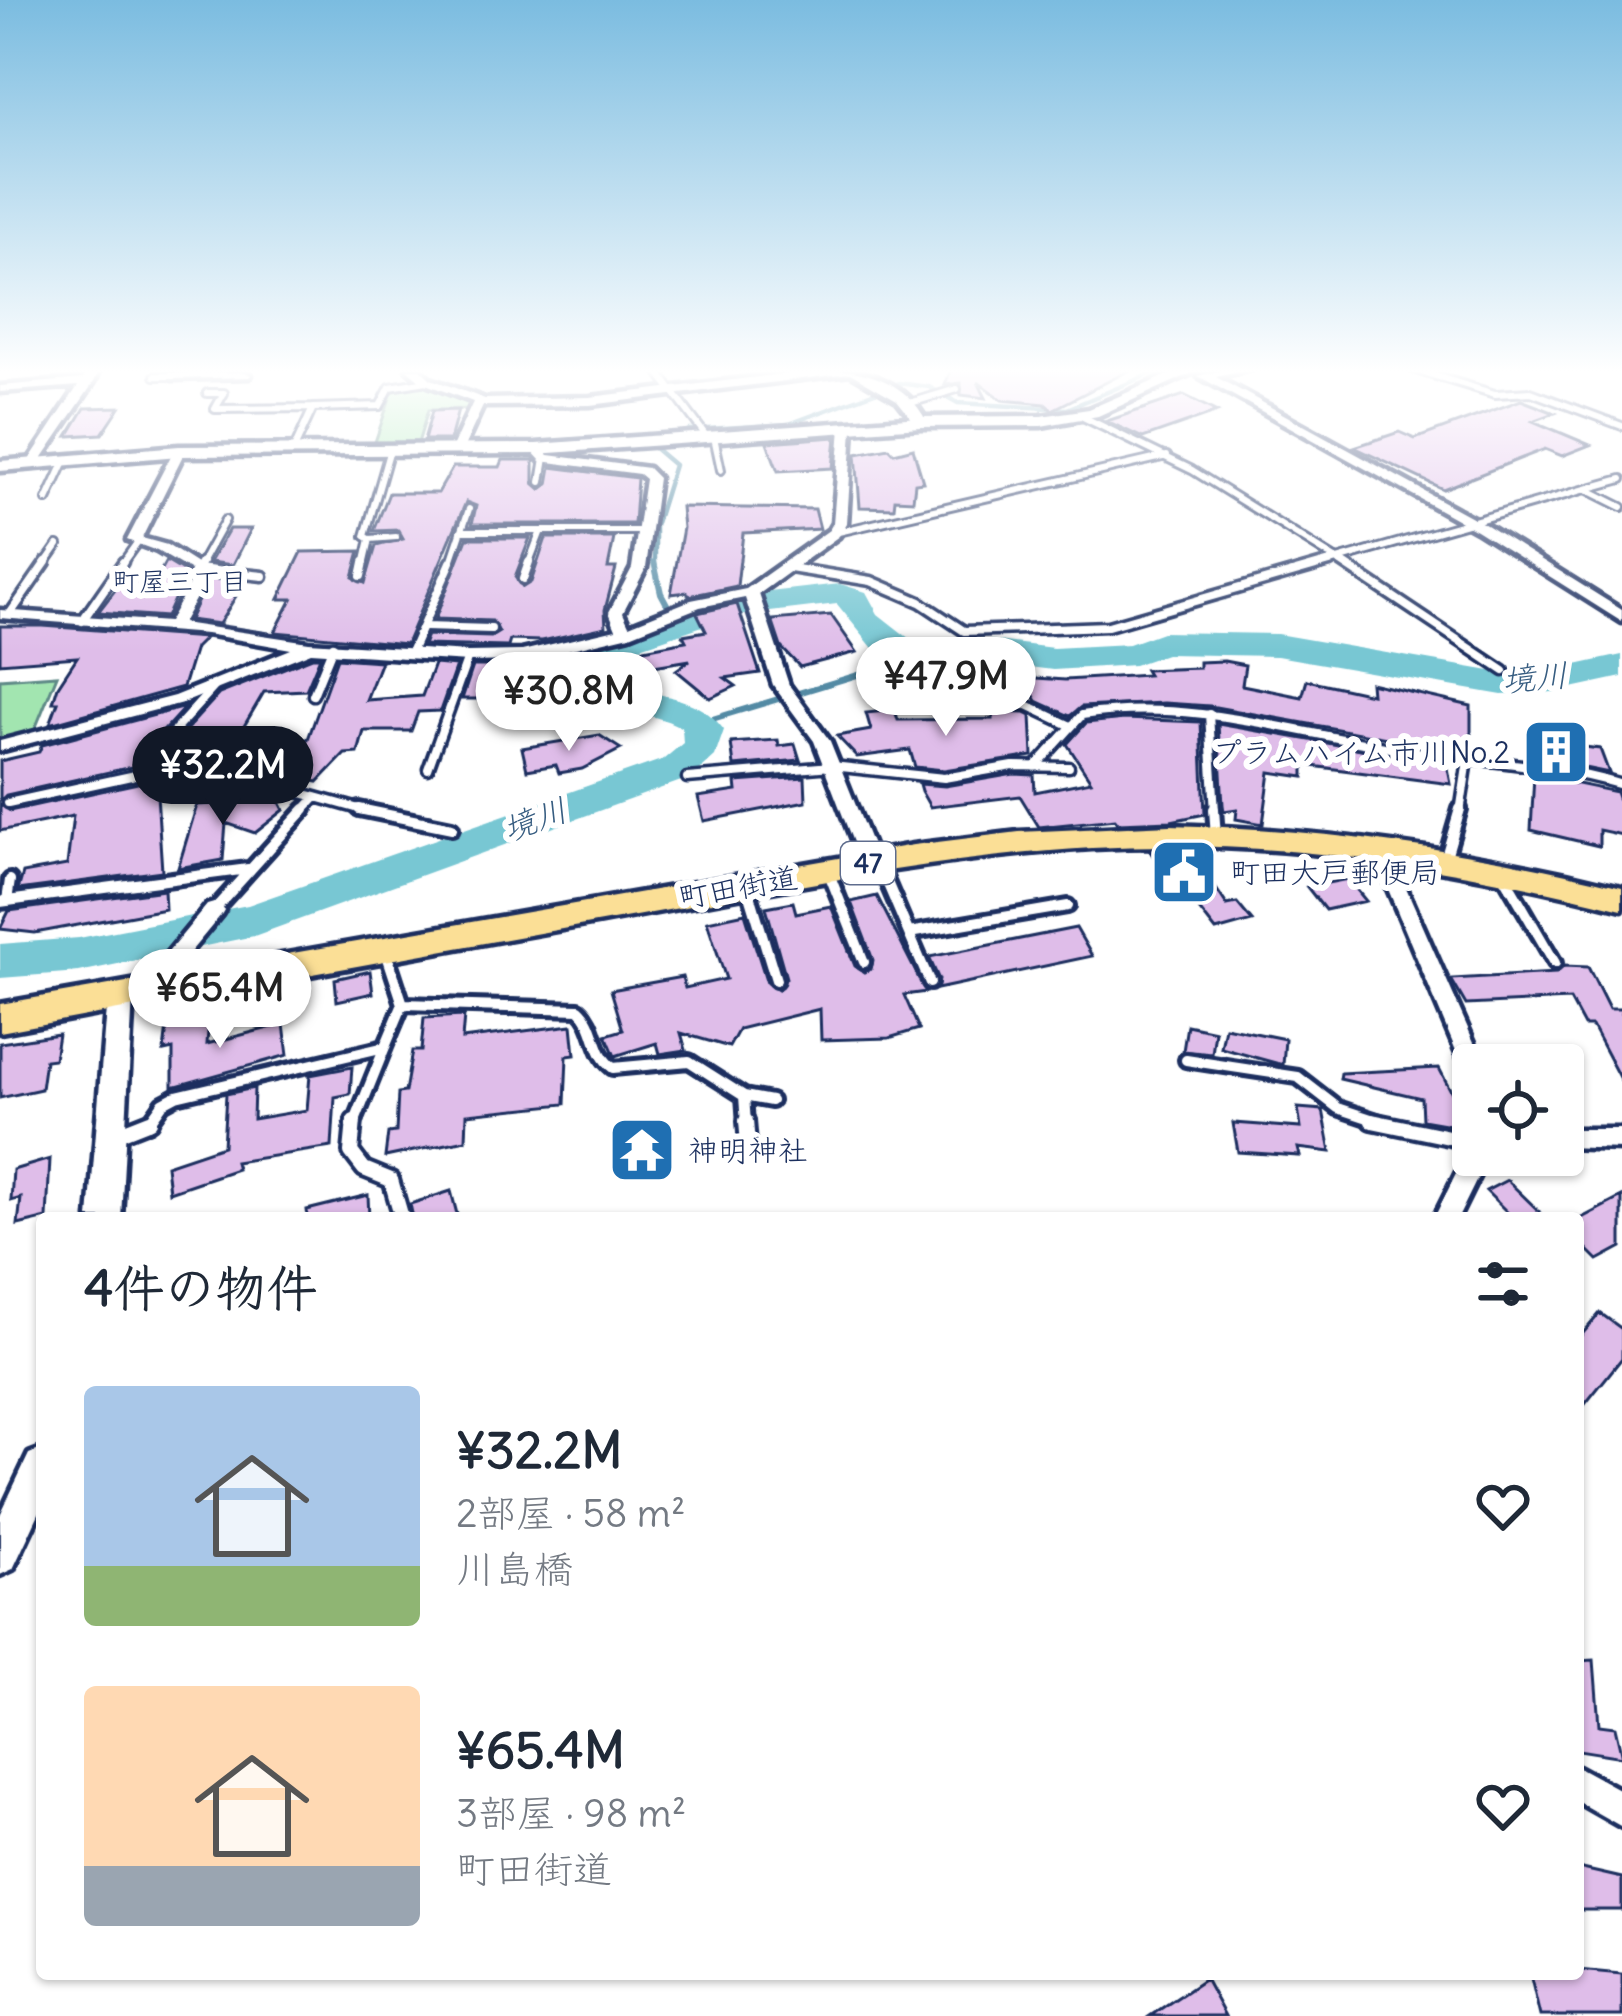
<!DOCTYPE html>
<html lang="ja">
<head>
<meta charset="utf-8">
<style>
	:root { --surface:#fff; --page:#f2f2f3; --text:#1f2937; --muted:#747a83; --accent:#111827 }
	body { margin:0; font-family:Delius,"Klee One",sans-serif; background:var(--page); color:var(--text); height:100vh; display:flex; flex-direction:column; font-size:45px; white-space:nowrap }
	* { box-sizing:border-box; margin:0 }
	p { font-size:39px; color:var(--muted) }
	.icon { flex:none; width:66px; height:66px; fill:none; stroke:currentColor; stroke-width:2; stroke-linecap:round; stroke-linejoin:round }
	.map { position:relative; flex:1; overflow:hidden }
	.drawer { position:absolute; left:36px; top:1212px; width:1548px; height:768px; display:flex; flex-direction:column; background:var(--surface); border-radius:12px; box-shadow:0 3px 9px #0004 }
	.drawer>* { flex:none }
	.fabs { position:absolute; left:1452px; top:1044px; display:grid; gap:24px }
	.fabs a { display:grid; place-items:center; width:132px; height:132px; border-radius:12px; background:var(--surface); box-shadow:0 3px 9px #0004; font-size:60px }
	.price { position:absolute; translate:-50% -102px; padding:0 27px; border-radius:42px; background:#fff; color:#222; font-size:39px; line-height:78px; filter:drop-shadow(0 3px 6px #0008) }
	.price::after { content:''; position:absolute; left:50%; top:72px; width:36px; height:27px; margin-left:-18px; background:inherit; clip-path:polygon(0 0,100% 0,50% 100%) }
	.price.current { background:var(--accent); color:#fff }
	ul { padding:0; list-style:none }
	li { display:flex; align-items:center; gap:36px; height:300px; padding:0 48px }
	li span { display:grid; place-items:center; flex:none; width:336px; height:240px; border-radius:12px; color:#555 }
	li>.icon { margin-inline-start:auto }
	span .icon { width:144px; height:144px; fill:#fffc; stroke-width:1 }
	li b { font-size:51px }
	h2 { display:flex; justify-content:space-between; align-items:center; height:144px; padding:0 48px; font-size:51px }
	.map>svg:first-child { display:block }
</style>
</head>
<body>
<div class="map">
<svg width="1622" height="2016" viewBox="0 0 1622 2016">
	<rect width="100%" height="100%" fill="#fff"/>
	<filter id="ink" filterUnits="userSpaceOnUse"><feTurbulence type="fractalNoise" baseFrequency=".00833" numOctaves="2"/><feDisplacementMap in="SourceGraphic" scale="24" xChannelSelector="R" yChannelSelector="G"/><feConvolveMatrix kernelMatrix="1 2 1 2 8 2 1 2 1" color-interpolation-filters="sRGB"/></filter>
	<g filter="url(#ink)">
		<path fill="#a2e5b0" stroke="#5e8a87" stroke-width="3" d="M424 384 471 404 468 409 428 410 418 443 374 445 393 389Z
			M57 675 33 734 0 741V679Z"/>
		<g fill="none" stroke-linecap="round" stroke-linejoin="round">
			<path stroke="#538aa4" stroke-width="4.5" d="M655 565V526L674 465 654 448 689 430 789 424 899 383 929 387 958 403 1067 409 1162 369"/>
			<path stroke="#538aa4" stroke-width="6" d="M654 562 661 593 677 623
				M699 723 861 674 909 654"/>
			<path fill="#78c7d3" fill-rule="evenodd" d="M840 584 866 592 878 614 915 643 989 640 1053 648 1129 644 1162 632 1277 634 1502 673 1553 670 1622 655V677L1553 692 1502 695 1277 656 1166 654 1134 665 1053 670 989 662 909 665 872 647 837 604 729 617 570 671C618 698 692 683 724 730L715 756 692 777 254 936 79 972 0 978V944L79 938 248 905 664 759 683 743 682 728C638 701 565 722 532 675L544 653 725 597Z"/>
		</g>
		<path fill="#dfbde9" stroke="#1b2f5e" stroke-width="3" d="M957 369H1132L1052 410 1045 404 1002 400 978 382 986 398 961 395V383L945 385 951 370Z
			M1184 395 1217 412 1143 438 1107 421Z
			M1521 400 1555 413 1533 421 1590 445 1562 456 1545 449 1443 489 1354 447 1399 432 1415 439Z
			M120 407 102 434 68 436 85 408Z
			M458 410 450 440H424L432 411Z
			M836 437 833 468 778 471 767 442Z
			M889 448 894 453 913 448 923 482 915 483 913 500 895 499 894 508 860 507 856 454Z
			M503 460H534V483L541 489 548 484 551 467 637 478 634 524H472L476 506 466 502 406 644 275 632 292 599H279L302 552 360 551 353 577 365 583 376 546 403 539 398 530 374 531 389 493H438L453 467H500Z
			M681 507 815 509 820 529 743 533 737 586 689 596 687 592 671 594 683 528Z
			M229 529H251L233 565 210 562Z
			M467 538H530L515 577 523 587 531 582 546 538H614L608 568H616L605 610 606 627 542 641 510 640 508 647 423 645 427 635 491 637 499 632 492 621 435 619Z
			M166 561 186 573 166 617 98 612 122 581H139L145 572H160Z
			M208 578 244 583 219 624 189 620Z
			M737 604 760 673 725 678 736 686 710 698 676 670 690 660 642 668 639 650 686 641 683 635 706 631 697 613Z
			M831 615 857 652 800 667 781 647 772 620Z
			M0 626H43L205 638 195 648 183 687 50 724 58 702H53L58 686 77 657 0 663Z
			M312 657H320L306 690 264 692 237 738 308 739 337 658 381 661 366 700 422 696 434 664 456 666 440 711 418 712 411 731H364L358 753 345 754 318 782 263 770 291 767 293 758 287 753 179 758 174 743 219 694Z
			M1224 661 1245 665 1242 685 1302 697 1307 680 1371 694 1370 683 1471 706V742L1442 738 1444 747 1431 746 1210 706 1164 703 1081 707 1070 716 1037 701 1030 689V697L993 696 992 675 1065 680 1148 675 1145 670 1199 668V662Z
			M473 666H494L483 699H462Z
			M185 707 157 738 163 760 6 795 0 801V761L39 752 42 745Z
			M895 710 898 720 993 719V712L1025 713 1031 716 1033 756 944 770 915 767 910 750 857 757 837 736 871 730 866 713Z
			M1124 719 1201 722 1205 814 1171 821 1118 823 1115 819 1039 827 1020 796 930 807 921 791 919 784 945 786 1014 774 1034 775 1035 792 1091 781 1067 744 1086 723Z
			M1218 724 1447 764 1451 784 1304 765V777L1270 772 1263 824 1236 819 1237 809 1224 811 1223 805Z
			M599 735 621 749 582 769 559 773 556 765 527 770 522 748Z
			M778 740 779 746 795 744 800 760 734 766 731 743Z
			M1536 741 1600 749 1609 773 1535 758Z
			M262 770 270 784 202 788 207 773Z
			M1534 775 1616 792 1622 809V835L1599 830V846L1531 830Z
			M805 777 806 801 704 821 698 797 737 791 736 782Z
			M156 779 162 871 18 890 23 873 67 865 73 816 0 831V804L10 811Z
			M279 800 284 810 255 833 226 823 223 860 178 868 197 805Z
			M1150 851H1191L1227 905 1237 903 1252 921 1216 931 1187 894 1178 896Z
			M1348 879 1366 901 1325 910 1307 887Z
			M164 890 165 909 35 933 0 929 9 911Z
			M877 896 926 992 904 995 919 1029 889 1038 821 1040 820 1009 739 1029 729 1047 681 1033 686 1050 660 1054 657 1043 615 1056 606 1035 623 1030 611 990 682 977 685 988 726 979 707 921 745 913 767 983 778 990 786 978 766 907 793 902 796 913 831 906 855 966 864 972 871 969 873 960 851 902Z
			M1076 928 1092 956 937 989 939 980 929 957Z
			M1564 966 1588 967 1609 1009H1622V1083L1592 1026H1584L1570 1000 1466 1005 1451 979 1556 973Z
			M370 971 373 993 337 1001 335 979Z
			M464 1016 462 1039 572 1025 575 1055 567 1056 565 1104 467 1114 466 1140 385 1157 388 1133 396 1132 398 1093 405 1092 412 1051H421L424 1018Z
			M209 1019 207 1044 284 1024 288 1055 173 1087V1049L164 1051 167 1027Z
			M1187 1025 1215 1031 1212 1054 1183 1051Z
			M1225 1027 1285 1039 1283 1065 1221 1048Z
			M58 1034 54 1059 45 1060 41 1089 0 1098V1043Z
			M352 1067 350 1094 335 1097 332 1147 235 1162 237 1169 169 1192 166 1165 223 1146 226 1094 254 1088 253 1119 307 1110 310 1075Z
			M1439 1068 1459 1106 1453 1107 1462 1127 1422 1120 1421 1098 1340 1079 1341 1073Z
			M1298 1108 1323 1110 1331 1152 1298 1148 1300 1156 1238 1152 1233 1123 1301 1128Z
			M50 1159 47 1218 18 1225 21 1198 11 1201 13 1170Z
			M1507 1180 1546 1218H1513L1486 1191Z
			M451 1191 458 1218H413L410 1204Z
			M368 1195 369 1218H308L307 1210Z
			M1622 1197V1247L1598 1260 1578 1240V1220Z
			M1600 1313 1622 1329V1358L1578 1413V1339Z
			M1594 1660 1599 1725 1615 1727 1622 1757 1578 1750V1661Z
			M1578 1868 1622 1878V1910H1578Z
			M1578 1970 1622 1974V2016H1540L1530 1974H1578Z
			M1205 1979 1225 2016H1150Z"/>
		<g fill="none" stroke-linecap="round" stroke-linejoin="round">
			<defs>
				<path id="service-far3" d="M656 369 707 437
					M1412 369 1495 394 1531 392 1622 426
					M155 376H172
					M207 393H224L215 409 313 408
					M910 403 957 389
					M1081 416 1192 470 1345 565
					M714 437 721 470
					M293 451 313 408 380 406 390 387 427 381
					M541 482 545 458
					M1586 489 1622 479
					M47 500 65 461
					M461 531H645
					M834 533 1167 456
					M370 539 396 537
					M44 565 58 545
					M121 565 139 540
					M200 565 225 520
					M364 565 370 539 365 536 390 449
					M450 565 469 509
					M528 565 541 531
					M1320 565 1586 489 1622 507"/>
				<path id="service-far2" d="M202 562 198 569 263 576
					M1341 562 1504 671
					M784 567 871 581 920 602 964 631 1108 626 1330 562
					M361 576 364 562
					M523 579 529 562
					M10 614 46 562
					M82 621 123 562
					M425 627 491 629
					M411 652 451 562
					M215 686 165 741 182 792 194 797 294 791 316 797 302 812
					M313 695 333 646
					M927 702 1027 705 1069 725
					M1209 714 1215 812
					M1035 767 1082 715C1193 698 1294 733 1402 750 1476 762 1550 763 1622 785
					M428 769 468 657
					M687 778 832 766 944 778 1013 766 1069 767
					M316 797 370 812
					M8 803 172 767 286 761
					M1460 812 1468 760"/>
				<path id="service-far1" d="M359 809 452 828
					M1214 809 1216 836
					M1445 860 1460 809
					M878 861 930 983
					M828 871 864 962
					M1502 872 1555 963
					M747 885 776 980
					M7 901 10 880
					M0 902 248 869
					M214 910 305 809
					M909 933 1068 906
					M403 1004 579 1009C598 1026 592 1052 613 1068L689 1061 744 1096 746 1124
					M1186 1060 1298 1077 1338 1108 1386 1124
					M744 1096 771 1101
					M148 1124 163 1103 176 1096 385 1047 403 1004 385 949
					M354 1124 385 1047"/>
				<path id="service" d="M354 1121 351 1152 364 1169 391 1180 402 1218
					M746 1121 748 1144
					M1372 1121 1473 1142
					M112 1136 150 1121"/>
				<path id="minor" d="M88 369H100L94 382 37 466H29L27 463 78 386 0 392V386L83 379Z
					M407 369H420L431 379 485 399 590 397 825 369C866 369 907 382 927 422L917 425 897 400 850 373 590 405 483 406 464 447 458 451 452 447 473 402 423 383Z
					M1226 369H1251L1216 377 1486 525 1622 610V622L1476 530 1198 376Z
					M245 372 251 375 249 377 172 379 166 376 172 373Z
					M847 424 853 428 847 523 839 536 759 594 789 685 830 741 879 863 877 867 870 869 861 863 814 741 773 685 745 598 700 607 630 635 522 661 468 662 311 652 186 702 0 751V741L174 696 291 649 206 634 0 618V610L168 622 188 587 191 571 157 551 127 540 175 448 185 451 142 538 167 545 205 569 202 587 182 623 309 642 468 652 522 651 616 629 609 612 632 568 645 479 639 474 541 461 530 449 532 446H540L549 455 648 468 658 478 646 568 623 612 629 625 691 600 746 589 829 530 833 523 841 428Z
					M1381 845 1390 851 1484 1065H1473V1074L1465 1071 1462 1065 1372 851Z
					M214 903 221 905 224 910 221 915 154 996H140L137 991 140 986 207 905Z
					M1563 1129H1622V1149L1563 1147Z
					M1473 1147V1155H1489L1458 1218H1434L1469 1148Z
					M1578 1767 1622 1791V1827L1578 1802Z"/>
				<path id="tertiary" d="M1182 369H1201L1098 416 1041 426 921 427 536 454 179 456 0 471V461L179 446 536 444 921 417 1041 416 1089 409Z
					M120 986 133 996 121 1218H89L107 996Z
					M42 1449V1507L13 1569 0 1575V1515L29 1454Z"/>
				<path id="primary" d="M1170 825C1324 829 1472 850 1622 887V909C1449 865 1271 838 1092 848 923 858 756 895 590 924 393 959 196 995 0 1032V1004L913 845 1019 832Z"/>
			</defs>
			<use href="#service-far3" stroke="#1b2f5e" stroke-width="12"/>
			<use href="#service-far2" stroke="#1b2f5e" stroke-width="15"/>
			<use href="#service-far1" stroke="#1b2f5e" stroke-width="20"/>
			<use href="#service" stroke="#1b2f5e" stroke-width="22"/>
			<use href="#minor" stroke="#1b2f5e" stroke-width="9"/>
			<use href="#tertiary" stroke="#1b2f5e" stroke-width="9"/>
			<use href="#primary" stroke="#1b2f5e" stroke-width="9"/>
			<use href="#service-far3" stroke="#fff" stroke-width="6"/>
			<use href="#service-far2" stroke="#fff" stroke-width="8"/>
			<use href="#service-far1" stroke="#fff" stroke-width="10"/>
			<use href="#service" stroke="#fff" stroke-width="14"/>
			<use href="#minor" fill="#fff" fill-rule="evenodd"/>
			<use href="#tertiary" fill="#fff" fill-rule="evenodd"/>
			<use href="#primary" fill="#fbdf96" fill-rule="evenodd"/>
		</g>
	</g>
	<linearGradient id="sky" x2="0" y2="1"><stop stop-color="#7bbce0"/><stop offset="0.57" stop-color="#fff"/><stop offset="1" stop-color="#fff" stop-opacity="0"/></linearGradient>
	<rect width="1622" height="651" fill="url(#sky)"/>
	<defs>
		<symbol id="building-square" viewBox="-11 -11 22 22"><rect x="-9" y="-9" width="18" height="18" rx="4" fill="#1f6fb2" stroke="#fff"/><path d="M-4-6H4V6H1V3H-1V6H-4ZM-2.5-4.3h1.7v1.8h-1.7ZM.8-4.3h1.7v1.8H.8ZM-2.5-1h1.7V.8h-1.7ZM.8-1h1.7V.8H.8Z" fill="#fff"/></symbol>
		<symbol id="civic-square" viewBox="-11 -11 22 22"><rect x="-9" y="-9" width="18" height="18" rx="4" fill="#1f6fb2" stroke="#fff"/><path d="M-.6-6.5H3V-4.5H.6V-3L4-1V1h2V6H-6V1h2V-1L-.6-3ZM-1.2 2.5V6h2.4V2.5Z" fill="#fff"/></symbol>
		<symbol id="temple-square" viewBox="-11 -11 22 22"><rect x="-9" y="-9" width="18" height="18" rx="4" fill="#1f6fb2" stroke="#fff"/><path d="M0-6L5-2H3V0L6.5 2.5H4V6H1.5V3h-3V6H-4V2.5H-6.5L-3 0V-2H-5Z" fill="#fff"/></symbol>
	</defs>
	<g fill-rule="evenodd">
		<use href="#building-square" x="1518" y="714" width="76" height="76"/>
		<use href="#civic-square" x="1146" y="834" width="76" height="76"/>
		<use href="#temple-square" x="604" y="1112" width="76" height="76"/>
	</g>
	<g text-anchor="middle" dominant-baseline="central" stroke-width="12" stroke-linejoin="round" paint-order="stroke">
		<g font-size="27" fill="#1b2f5e" stroke="#fff">
			<text x="180" y="581">町屋三丁目</text>
		</g>
		<rect fill="#fff" stroke="#5f6d8e" stroke-width="3" x="841" y="842" width="54" height="42" rx="9"/>
		<g font-size="27" font-weight="bold" fill="#1b2f5e">
			<text x="868" y="863">47</text>
		</g>
		<g font-size="30" fill="#1b2f5e" stroke="#fff" text-anchor="start">
			<text x="1510" y="752" text-anchor="end">プラムハイム市川No.2</text>
			<text x="1230" y="872">町田大戸郵便局</text>
			<text x="688" y="1150">神明神社</text>
		</g>
		<g font-size="30" fill="#1b2f5e" stroke="#fff">
			<text transform="translate(738 887) rotate(-10)">町田街道</text>
		</g>
		<g font-size="33" font-style="italic" fill="#375d81" stroke="#fff">
			<text transform="translate(1535 677) rotate(-5)">境川</text>
			<text transform="translate(535 819) rotate(-20)">境川</text>
		</g>
	</g>
</svg>
<div class="fabs">
<a><svg class="icon" aria-label="locate" viewBox="0 0 24 24"><circle cx="12" cy="12" r="6"/><path d="M12 2v4M12 18v4M2 12h4M18 12h4"/></svg></a>
</div>
<b class="price" style="left:946px;top:739px">¥47.9M</b>
<b class="price" style="left:569px;top:754px">¥30.8M</b>
<b class="price current" style="left:223px;top:828px">¥32.2M</b>
<b class="price" style="left:220px;top:1051px">¥65.4M</b>
<section class="drawer">
<h2>4件の物件<svg class="icon" aria-label="filters" viewBox="0 0 24 24"><path d="M4 7h16M4 17h16"/><circle cx="9" cy="7" r="2"/><circle cx="15" cy="17" r="2"/></svg></h2>
<ul>
<li><span style="background:linear-gradient(#a9c7e8 75%,#8fb573 0)"><svg class="icon" aria-label="home" viewBox="0 0 24 24"><path d="M3 11l9-7 9 7M6 9v11h12V9"/></svg></span><div><b>¥32.2M</b><p>2部屋 · 58 m²</p><p>川島橋</p></div><svg class="icon" aria-label="heart" viewBox="0 0 24 24"><path d="M12 20l-8-8c-3-5 5-10 8-4 3-6 11-1 8 4z"/></svg></li>
<li><span style="background:linear-gradient(#ffd9b3 75%,#9aa5b1 0)"><svg class="icon" aria-label="home" viewBox="0 0 24 24"><path d="M3 11l9-7 9 7M6 9v11h12V9"/></svg></span><div><b>¥65.4M</b><p>3部屋 · 98 m²</p><p>町田街道</p></div><svg class="icon" aria-label="heart" viewBox="0 0 24 24"><path d="M12 20l-8-8c-3-5 5-10 8-4 3-6 11-1 8 4z"/></svg></li>
</ul>
</section>
</div>
</body>
</html>
